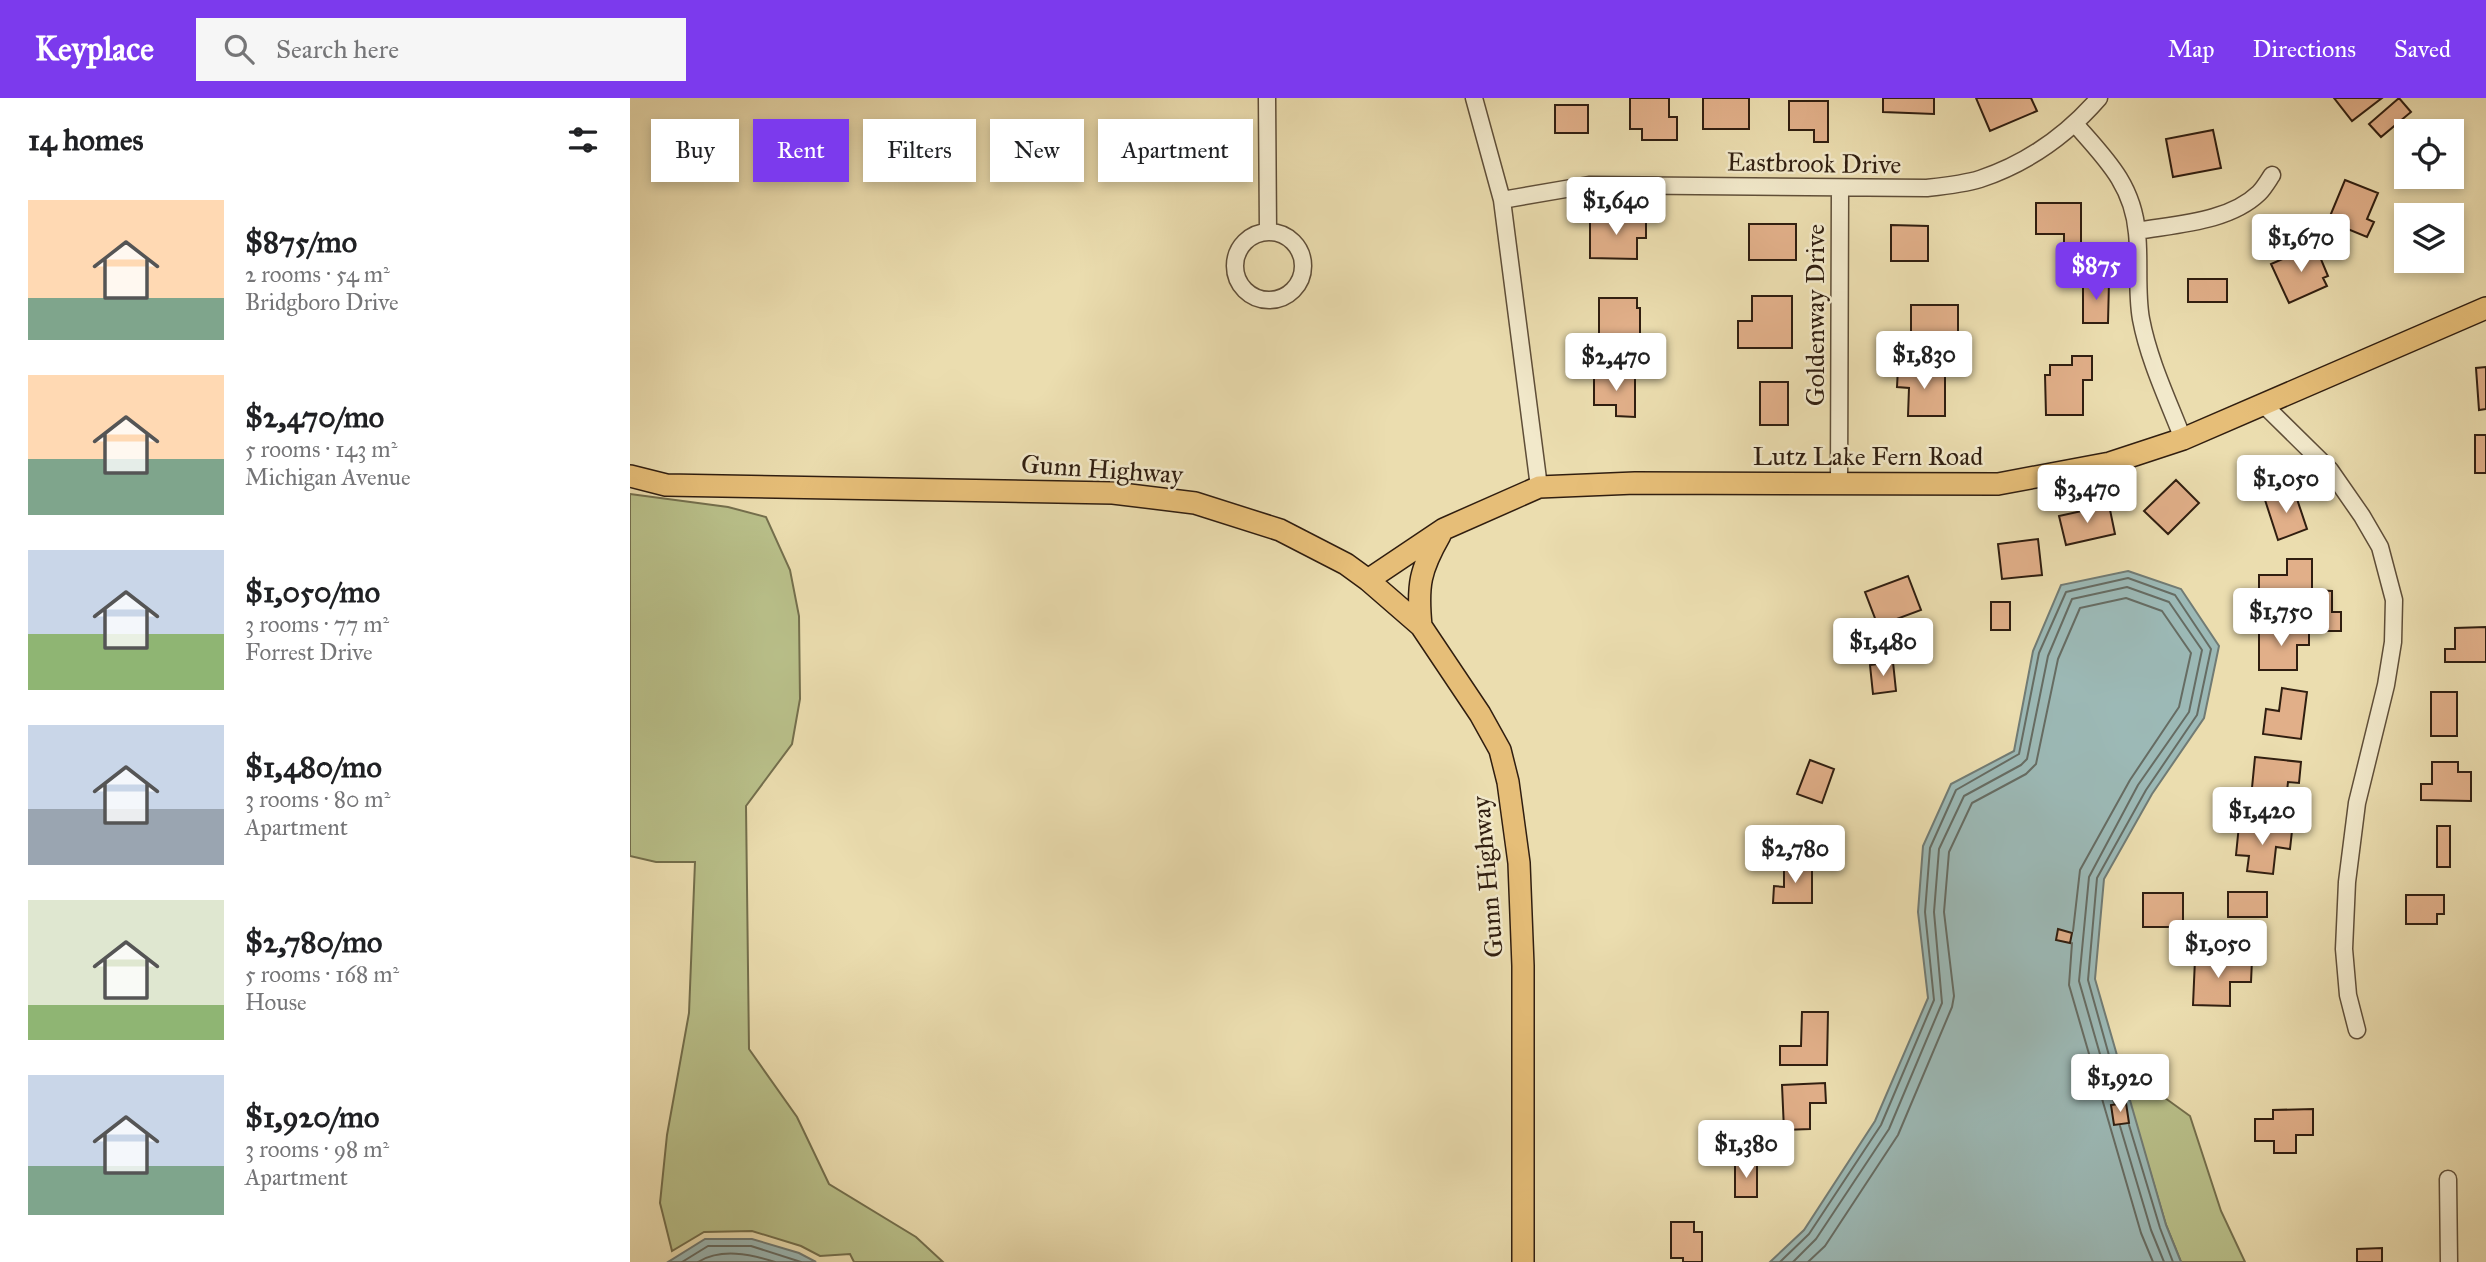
<!DOCTYPE html>
<html lang="en">
<head>
<meta charset="utf-8">
<style>
	:root { --surface:#fff; --page:#f6f6f6; --text:#202124; --muted:#757577; --accent:#7c3aed }
	body { margin:0; font-family:"IM FELL Great Primer",serif; background:var(--page); color:var(--text); height:100vh; display:flex; flex-direction:column; font-size:26px; white-space:nowrap }
	* { box-sizing:border-box; margin:0 }
	p { font-size:23px; color:var(--muted) }
	.icon { flex:none; width:38px; height:38px; fill:none; stroke:currentColor; stroke-width:2; stroke-linecap:round; stroke-linejoin:round }
	.map { position:relative; flex:1; overflow:hidden }
	.side { display:flex; flex-direction:column; background:var(--surface); width:630px }
	.side>* { flex:none }
	.banner { position:absolute; left:21px; top:21px; width:665px; height:63px; display:flex; gap:14px }
	.fabs { position:absolute; left:1764px; top:21px; display:grid; gap:14px }
	.fabs a { display:grid; place-items:center; width:70px; height:70px; border-radius:0px; background:var(--surface); box-shadow:0 4px 10px #0003; font-size:35px }
	.price { position:absolute; translate:-50% -60px; padding:0 16px; border-radius:7px; background:#fff; color:#222; font-size:23px; line-height:46px; filter:drop-shadow(0 2px 4px #0008) }
	.price::after { content:''; position:absolute; left:50%; top:42px; width:21px; height:16px; margin-left:-10px; background:inherit; clip-path:polygon(0 0,100% 0,50% 100%) }
	.price.selected { background:var(--accent); color:#fff }
	ul { padding:0; list-style:none }
	li { display:flex; align-items:center; gap:21px; height:175px; padding:0 28px }
	li span { display:grid; place-items:center; flex:none; width:196px; height:140px; border-radius:0px; color:#555 }
	li>.icon { margin-inline-start:auto }
	span .icon { width:84px; height:84px; fill:#fffc; stroke-width:1 }
	li b { font-size:30px }
	h2 { display:flex; justify-content:space-between; align-items:center; height:84px; padding:0 28px; font-size:30px }
	.pill { padding:0 24px; border-radius:0px; background:var(--surface); box-shadow:0 4px 10px #0003; font-size:24px; line-height:63px }
	.pill.selected { background:var(--accent); color:#fff }
	header { display:flex; align-items:center; gap:42px; box-sizing:border-box; height:98px; padding:0 35px; background:var(--accent); color:#fff }
	header strong { font-size:33px }
	nav { display:flex; gap:38px; margin-inline-start:auto; font-size:24px }
	.search { width:490px; height:63px; background:var(--page); display:flex; align-items:center; gap:18px; box-sizing:border-box; padding:0 24px; border-radius:0px; color:var(--muted); font-size:26px }
	main { display:flex; flex:1; min-height:0 }
	.map>svg:first-child { display:block }
</style>
</head>
<body>
<header>
<strong>Keyplace</strong>
<div class="search"><svg class="icon" aria-label="search" viewBox="0 0 24 24"><circle cx="10" cy="10" r="6"/><path d="M15 15l6 6"/></svg>Search here</div>
<nav><a>Map</a><a>Directions</a><a>Saved</a></nav>
</header>
<main>
<section class="side">
<h2>14 homes<svg class="icon" aria-label="filters" viewBox="0 0 24 24"><path d="M4 7h16M4 17h16"/><circle cx="9" cy="7" r="2"/><circle cx="15" cy="17" r="2"/></svg></h2>
<ul>
<li><span style="background:linear-gradient(#ffd9b3 70%,#7fa58c 0)"><svg class="icon" aria-label="home" viewBox="0 0 24 24"><path d="M3 11l9-7 9 7M6 9v11h12V9"/></svg></span><div><b>$875/mo</b><p>2 rooms · 54 m²</p><p>Bridgboro Drive</p></div></li>
<li><span style="background:linear-gradient(#ffd9b3 60%,#7fa58c 0)"><svg class="icon" aria-label="home" viewBox="0 0 24 24"><path d="M3 11l9-7 9 7M6 9v11h12V9"/></svg></span><div><b>$2,470/mo</b><p>5 rooms · 143 m²</p><p>Michigan Avenue</p></div></li>
<li><span style="background:linear-gradient(#c9d6e8 60%,#8fb573 0)"><svg class="icon" aria-label="home" viewBox="0 0 24 24"><path d="M3 11l9-7 9 7M6 9v11h12V9"/></svg></span><div><b>$1,050/mo</b><p>3 rooms · 77 m²</p><p>Forrest Drive</p></div></li>
<li><span style="background:linear-gradient(#c9d6e8 60%,#9aa5b1 0)"><svg class="icon" aria-label="home" viewBox="0 0 24 24"><path d="M3 11l9-7 9 7M6 9v11h12V9"/></svg></span><div><b>$1,480/mo</b><p>3 rooms · 80 m²</p><p>Apartment</p></div></li>
<li><span style="background:linear-gradient(#dfe7d0 75%,#8fb573 0)"><svg class="icon" aria-label="home" viewBox="0 0 24 24"><path d="M3 11l9-7 9 7M6 9v11h12V9"/></svg></span><div><b>$2,780/mo</b><p>5 rooms · 168 m²</p><p>House</p></div></li>
<li><span style="background:linear-gradient(#c9d6e8 65%,#7fa58c 0)"><svg class="icon" aria-label="home" viewBox="0 0 24 24"><path d="M3 11l9-7 9 7M6 9v11h12V9"/></svg></span><div><b>$1,920/mo</b><p>3 rooms · 98 m²</p><p>Apartment</p></div></li>
</ul>
</section>
<div class="map">
<svg width="1856" height="1164" viewBox="0 0 1856 1164">
	<rect width="100%" height="100%" fill="#ebddaf"/>
	<filter id="stains"><feTurbulence type="fractalNoise" baseFrequency=".00286" numOctaves="4"/><feColorMatrix values="0 0 0 0 .2 0 0 0 0 .09 0 0 0 0 .02 0 0 0 .5 -.17"/></filter>
	<radialGradient id="worn" r=".72"><stop offset=".6" stop-color="#630" stop-opacity="0"/><stop offset="1" stop-color="#630" stop-opacity=".3"/></radialGradient>
	<path fill="#b9c08a" stroke="#746f4d" stroke-width="2" d="M0 396 98 409 136 419 160 472 169 518 170 601 162 646 116 708 119 951 167 1019 199 1086 286 1139 313 1164H224L220 1156 190 1158 171 1148 122 1133 74 1134 42 1153 30 1105 37 1037 59 915 65 764H26L0 758Z
		M1488 966 1560 1018 1591 1113 1615 1164H1551L1536 1127Z"/>
	<path fill="#9cb9b6" stroke="#717b74" stroke-width="2" d="M1498 473 1551 491 1589 548 1574 620 1522 696 1474 781 1465 881 1536 1127 1551 1164H1140L1174 1132 1245 1023 1298 900 1288 814 1293 748 1321 686 1384 653 1403 553 1431 487Z
		M75 1141H122L169 1155 186 1164H38Z"/>
	<g fill="none" stroke-linecap="round" stroke-linejoin="round">
		<path stroke="#666c63" stroke-width="2" d="M1442 845 1439 887 1511 1135 1523 1164
			M1499 1027 1530 1130 1543 1164
			M1490 1028 1521 1132 1534 1164
			M52 1164 78 1148H121L171 1164
			M68 1164C91 1150 120 1156 145 1164
			M1150 1164 1179 1136 1251 1027 1304 902 1295 814 1300 750 1326 692 1389 656 1409 555 1436 494 1498 480 1545 497 1581 551 1567 617 1516 692 1467 780 1458 882 1492 1004
			M1163 1164 1186 1141 1259 1031 1312 905 1304 814 1309 751 1334 698 1391 667 1397 661 1418 558 1442 501 1497 489 1539 504 1572 552 1559 614 1508 687 1459 779 1449 883 1484 1005
			M1178 1164 1195 1148 1268 1037 1322 909 1324 898 1314 814 1319 754 1342 705 1396 676 1406 666 1428 561 1450 510 1496 500 1532 513 1561 555 1549 609 1500 682 1450 772 1443 833"/>
	</g>
	<path fill="#e1af89" stroke="#301e10" stroke-width="2" d="M1000 0H1039V19H1047V42H1012V31H1000Z
		M1073 0H1119V31H1073Z
		M1253 0H1304V16L1253 14Z
		M1346 0H1401L1407 13 1360 33Z
		M1704 0H1752L1722 23Z
		M1769 0 1781 14 1751 39 1739 26Z
		M1159 3H1198V44H1184V32H1159Z
		M925 7H958V35H925Z
		M1583 32 1591 70 1543 79 1536 41Z
		M1715 82 1748 95 1737 121 1744 124 1737 139 1698 123Z
		M1406 105H1451V151H1434V136H1406Z
		M960 119H1016V140H1007V161L960 160Z
		M1119 126H1166V162H1119Z
		M1261 127 1298 128V163H1261Z
		M1685 147 1698 178 1693 180 1697 188 1659 205 1641 166Z
		M1558 181H1597V204H1558Z
		M1453 183H1479L1478 225H1453Z
		M1122 198H1162V250H1108V223H1122Z
		M969 200H1007V210H1010V244H969Z
		M1281 207H1328V237H1315V248H1281Z
		M1442 258H1462V282H1453V317H1416L1415 277H1420V267H1442Z
		M1856 269V311L1849 312 1846 270Z
		M1268 270 1315 271V318H1278L1279 290 1267 289Z
		M964 276H1005V319L986 318V307H964Z
		M1130 284H1158V327H1130Z
		M1845 337H1856V375H1845Z
		M1546 382 1569 405 1538 436 1514 413Z
		M1664 392 1677 431 1648 442 1635 402Z
		M1479 407 1485 436 1436 447 1429 418Z
		M1408 441 1412 477 1372 481 1368 446Z
		M1657 461H1682V492L1702 493V514H1711V533H1683V503H1629V477H1657Z
		M1278 478 1291 512 1248 528 1235 494Z
		M1361 504H1380V532H1361Z
		M1856 529V564H1815V551H1825V530Z
		M1629 530H1679V547H1667V572H1629Z
		M1263 564 1266 593 1243 596 1240 567Z
		M1652 590 1677 594 1671 641 1633 636 1636 611 1649 613Z
		M1801 594H1827V638H1801Z
		M1625 659 1671 664 1669 685 1658 684 1656 703 1621 700Z
		M1180 662 1204 671 1192 705 1167 696Z
		M1802 664H1828V674H1841V703L1791 702V686H1802Z
		M1609 727 1662 733 1660 751 1646 749 1643 776 1617 773 1619 758 1606 757Z
		M1807 728H1820V769H1807Z
		M1154 766 1182 767V805H1143L1144 788 1154 789Z
		M1598 794H1637V819H1598Z
		M1513 795H1553V829H1513Z
		M1776 797H1814V816H1807V826H1776Z
		M1428 831 1442 835 1440 845 1426 842Z
		M1565 861 1622 862 1621 884H1600V908L1563 907Z
		M1172 914H1198L1197 967H1150V948H1171Z
		M1195 985 1196 1005H1180V1031L1154 1032 1152 987Z
		M1496 1005 1499 1025 1484 1027 1481 1007Z
		M1683 1011V1037H1666V1055H1644V1043H1625V1021H1643V1012Z
		M1105 1065H1127V1099H1105Z
		M1041 1124H1064V1134H1072V1164H1053V1160H1041Z
		M1752 1150V1164H1727V1151Z"/>
	<g fill="none" stroke-linecap="round" stroke-linejoin="round">
		<defs>
			<path id="minor" d="M637 0 638 133
				M844 0 872 102 909 389
				M1446 27C1476 61 1503 87 1507 135 1510 163 1506 193 1511 221 1519 263 1538 302 1553 341
				M872 102 959 87 1297 90C1315 88 1334 86 1350 81 1398 65 1436 38 1469 0
				M1507 133C1547 126 1599 124 1629 95 1634 90 1638 83 1642 77
				M605 168a34 34 0 1 1 68 0a34 34 0 1 1-68 0Z
				M1634 307 1700 372 1732 418 1750 449 1764 502 1763 544 1756 587 1727 705 1717 784 1714 851 1718 897 1727 932
				M1209 386 1210 90
				M1818 1081 1819 1164"/>
			<path id="major" d="M0 378 36 387 483 395 565 405 650 432 716 466 738 482 791 528 850 616 870 652 878 684 889 765 893 868V1164
				M738 482 814 431 909 389 1005 385 1368 386 1480 365 1553 341 1856 210
				M791 528C787 487 790 472 810 437"/>
		</defs>
		<use href="#minor" stroke="#5f4e38" stroke-width="19"/>
		<use href="#major" stroke="#301e10" stroke-width="24"/>
		<use href="#minor" stroke="#f2e9cb" stroke-width="16"/>
		<use href="#major" stroke="#e6be78" stroke-width="21"/>
	</g>
	<g text-anchor="middle" dominant-baseline="central" stroke-width="5" stroke-linejoin="round" paint-order="stroke">
		<g font-size="26" fill="#301e10" stroke="#f2e9cb">
			<text transform="translate(1184 65) rotate(1)">Eastbrook Drive</text>
			<text transform="translate(1185 217) rotate(-90)">Goldenway Drive</text>
			<text x="1238" y="358">Lutz Lake Fern Road</text>
			<text transform="translate(472 371) rotate(4)">Gunn Highway</text>
			<text transform="translate(857 779) rotate(-95)">Gunn Highway</text>
		</g>
	</g>
	<rect width="100%" height="100%" filter="url(#stains)"/>
	<rect width="100%" height="100%" fill="url(#worn)"/>
</svg>
<div class="fabs">
<a><svg class="icon" aria-label="locate" viewBox="0 0 24 24"><circle cx="12" cy="12" r="6"/><path d="M12 2v4M12 18v4M2 12h4M18 12h4"/></svg></a>
<a><svg class="icon" aria-label="layers" viewBox="0 0 24 24"><path d="M12 4l9 5-9 5-9-5zM3 14l9 5 9-5"/></svg></a>
</div>
<b class="price" style="left:986px;top:139px">$1,640</b>
<b class="price" style="left:1671px;top:176px">$1,670</b>
<b class="price selected" style="left:1466px;top:204px">$875</b>
<b class="price" style="left:1294px;top:293px">$1,830</b>
<b class="price" style="left:986px;top:295px">$2,470</b>
<b class="price" style="left:1656px;top:417px">$1,050</b>
<b class="price" style="left:1457px;top:427px">$3,470</b>
<b class="price" style="left:1651px;top:550px">$1,750</b>
<b class="price" style="left:1253px;top:580px">$1,480</b>
<b class="price" style="left:1632px;top:749px">$1,420</b>
<b class="price" style="left:1165px;top:787px">$2,780</b>
<b class="price" style="left:1588px;top:882px">$1,050</b>
<b class="price" style="left:1490px;top:1016px">$1,920</b>
<b class="price" style="left:1116px;top:1082px">$1,380</b>
<div class="banner">
<a class="pill">Buy</a>
<a class="pill selected">Rent</a>
<a class="pill">Filters</a>
<a class="pill">New</a>
<a class="pill">Apartment</a>
</div>
</div>
</main>
</body>
</html>
